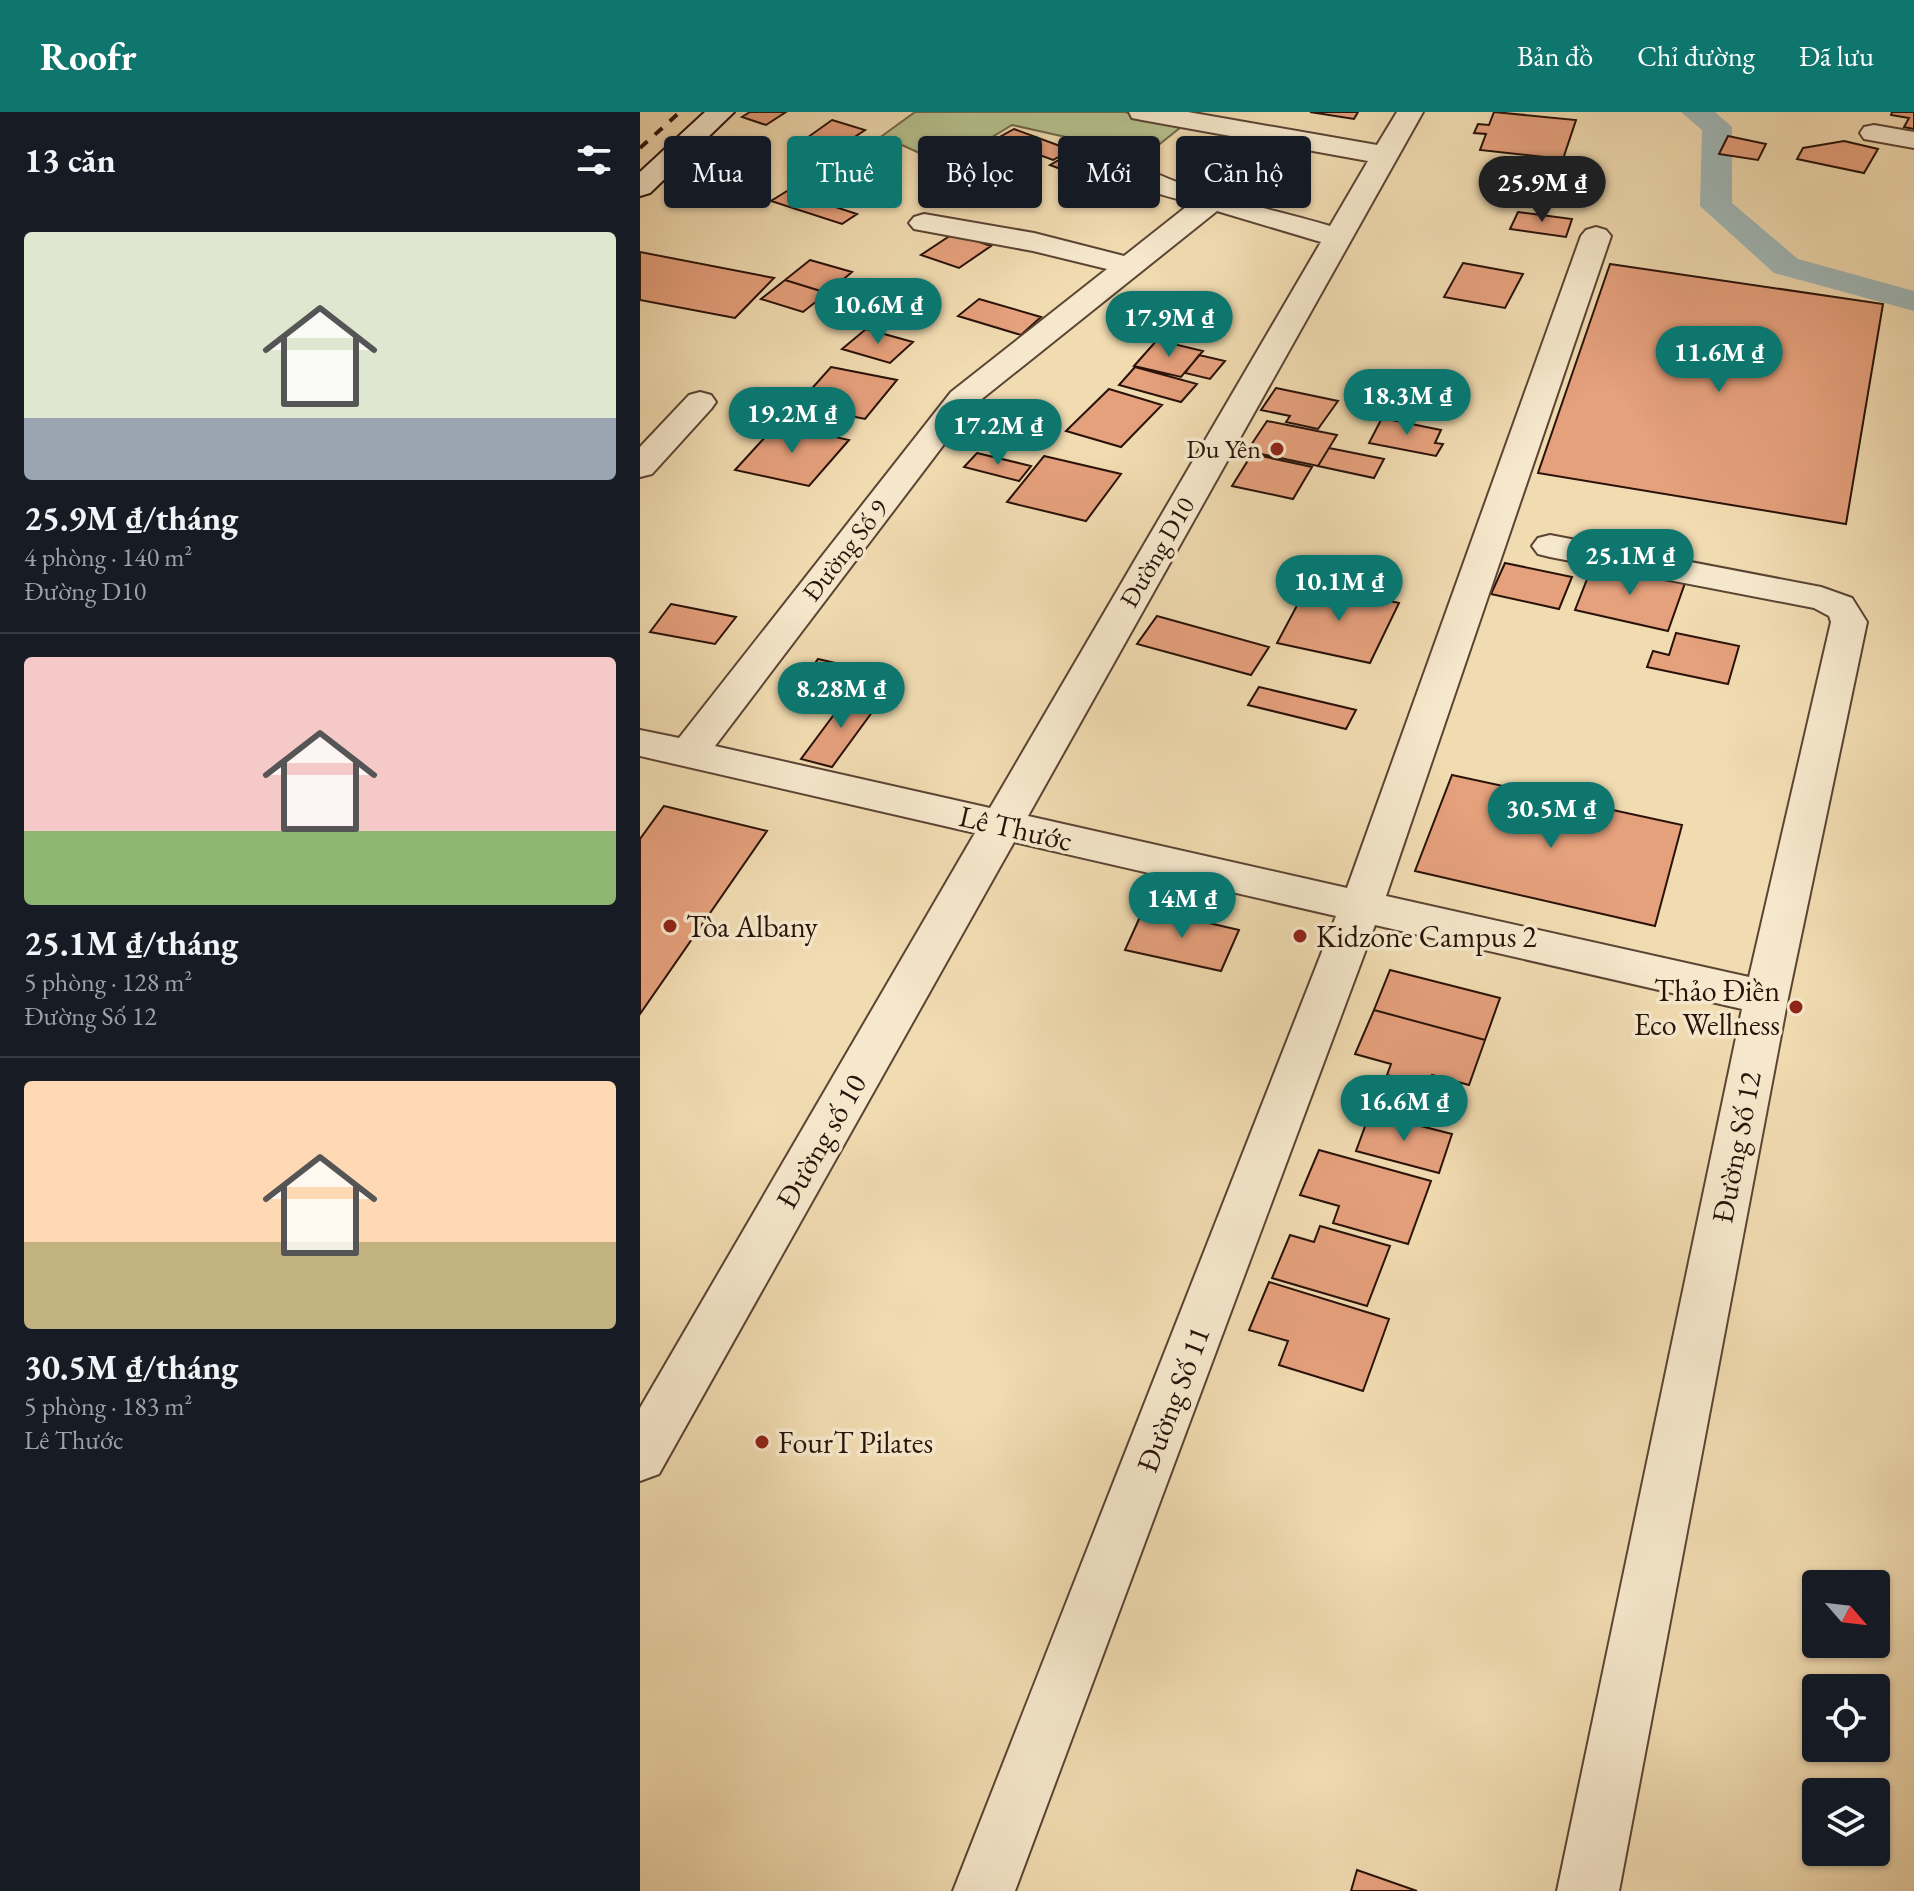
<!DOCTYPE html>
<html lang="vi">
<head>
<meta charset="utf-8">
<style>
	:root { --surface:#171b24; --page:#20242c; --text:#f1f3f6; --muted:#9ea1a6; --line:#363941; --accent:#0f766e }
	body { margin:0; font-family:"EB Garamond",serif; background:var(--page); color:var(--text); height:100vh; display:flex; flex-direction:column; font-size:30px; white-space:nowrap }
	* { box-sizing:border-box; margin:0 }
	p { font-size:26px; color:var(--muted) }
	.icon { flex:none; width:44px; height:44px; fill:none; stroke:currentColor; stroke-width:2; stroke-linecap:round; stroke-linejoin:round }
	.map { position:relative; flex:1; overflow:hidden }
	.details { display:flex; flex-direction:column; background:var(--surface); width:640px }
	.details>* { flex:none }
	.banner { position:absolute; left:24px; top:24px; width:760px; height:72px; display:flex; gap:16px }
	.needle { width:52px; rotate:118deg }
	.fabs { position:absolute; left:1162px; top:1458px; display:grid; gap:16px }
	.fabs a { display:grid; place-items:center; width:88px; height:88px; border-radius:8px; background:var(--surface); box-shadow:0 2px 6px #0004; font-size:40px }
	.price { position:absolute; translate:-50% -68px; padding:0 18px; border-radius:28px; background:var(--accent); color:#fff; font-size:26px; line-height:52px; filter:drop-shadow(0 2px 4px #0008) }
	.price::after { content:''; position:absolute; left:50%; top:48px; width:24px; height:18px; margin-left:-12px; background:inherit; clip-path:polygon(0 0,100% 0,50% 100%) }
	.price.selected { background:#222; color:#fff }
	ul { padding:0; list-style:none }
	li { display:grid; align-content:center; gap:16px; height:424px; padding:0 24px }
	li+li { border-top:2px solid var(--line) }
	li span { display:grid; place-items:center; height:248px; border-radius:8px; color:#555 }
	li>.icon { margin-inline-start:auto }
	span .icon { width:144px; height:144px; fill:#fffc; stroke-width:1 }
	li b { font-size:34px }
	h2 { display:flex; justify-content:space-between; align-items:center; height:96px; padding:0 24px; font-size:34px }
	.pill { padding:0 28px; border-radius:8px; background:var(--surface); box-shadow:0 2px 6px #0004; font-size:28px; line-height:72px }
	.pill.selected { background:var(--accent); color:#fff }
	header { display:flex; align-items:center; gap:48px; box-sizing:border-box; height:112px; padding:0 40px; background:var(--accent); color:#fff }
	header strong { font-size:38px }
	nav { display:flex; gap:44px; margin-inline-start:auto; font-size:28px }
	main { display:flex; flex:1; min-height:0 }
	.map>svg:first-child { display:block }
</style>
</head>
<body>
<header>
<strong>Roofr</strong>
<nav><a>Bản đồ</a><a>Chỉ đường</a><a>Đã lưu</a></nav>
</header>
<main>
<section class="details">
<h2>13 căn<svg class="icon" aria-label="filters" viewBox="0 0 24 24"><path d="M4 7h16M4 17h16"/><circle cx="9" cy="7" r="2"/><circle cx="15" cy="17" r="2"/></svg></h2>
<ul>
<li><span style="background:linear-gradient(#dfe7d0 75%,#9aa5b1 0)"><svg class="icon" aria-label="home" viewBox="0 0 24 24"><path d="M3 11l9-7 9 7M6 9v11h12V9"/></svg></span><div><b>25.9M ₫/tháng</b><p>4 phòng · 140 m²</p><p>Đường D10</p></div></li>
<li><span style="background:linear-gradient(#f6c9c9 70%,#8fb573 0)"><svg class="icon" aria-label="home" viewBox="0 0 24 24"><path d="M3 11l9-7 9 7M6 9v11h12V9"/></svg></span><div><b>25.1M ₫/tháng</b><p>5 phòng · 128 m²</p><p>Đường Số 12</p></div></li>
<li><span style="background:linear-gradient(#ffd9b3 65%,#c2b280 0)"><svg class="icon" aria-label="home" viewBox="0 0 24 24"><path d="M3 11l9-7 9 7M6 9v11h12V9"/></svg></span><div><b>30.5M ₫/tháng</b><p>5 phòng · 183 m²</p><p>Lê Thước</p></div></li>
</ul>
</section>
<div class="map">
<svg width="1274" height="1779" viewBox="0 0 1274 1779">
	<rect width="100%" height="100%" fill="#f1dbb1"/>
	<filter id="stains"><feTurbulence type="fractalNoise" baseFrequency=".0025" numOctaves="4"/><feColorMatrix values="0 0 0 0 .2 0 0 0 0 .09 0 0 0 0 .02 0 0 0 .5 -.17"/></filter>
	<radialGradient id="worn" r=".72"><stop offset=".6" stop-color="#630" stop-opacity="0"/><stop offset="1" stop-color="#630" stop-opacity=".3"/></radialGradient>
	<path fill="#b6c18e" stroke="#706a4c" stroke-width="2" d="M275 0H484L546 11 506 43 372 13 306 53 242 24Z"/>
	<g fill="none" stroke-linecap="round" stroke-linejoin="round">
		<path fill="#a0b8b8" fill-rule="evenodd" d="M1041 0H1075L1092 15V91L1158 147 1274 179V199L1134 161 1060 94 1062 18Z"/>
	</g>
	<path fill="#e5a07c" stroke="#291209" stroke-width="2" d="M110 0H146L126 13 102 5Z
		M670 0H718L714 7Z
		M670 0H718L714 7Z
		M854 0 936 8 923 47 840 38 846 22 834 21 838 12 849 13Z
		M1252 0H1274V17L1264 15 1269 6 1251 3Z
		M192 8 225 18 197 37 164 28Z
		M374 17 431 38 413 48 356 27Z
		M1088 24 1126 32 1118 48 1079 42Z
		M1204 29 1238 37 1224 61 1157 47 1163 36Z
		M431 41 461 49 458 50 476 57 455 70 410 53Z
		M147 79 217 102 202 112 131 89Z
		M878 100 932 107 926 125 870 117Z
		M314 121 351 134 319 156 281 143Z
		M0 140 134 166 95 206 0 188Z
		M170 148 212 160 187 181 145 168Z
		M823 151 883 162 865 196 804 185Z
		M970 152 1243 192 1206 412 898 361Z
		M145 168 187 181 163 200 121 187Z
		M339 187 401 205 381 223 318 204Z
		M226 217 273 230 250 251 202 237Z
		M517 228 563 239 541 265 494 254Z
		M559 243 585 249 570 267 545 261Z
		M191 255 257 268 225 307 157 293Z
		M495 255 557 272 541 290 479 273Z
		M636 276 698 289 678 317 646 310 650 304 621 298Z
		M469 277 522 293 481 335 426 319Z
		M742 306 801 318 795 331 803 332 796 344 729 331Z
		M627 309 697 323 678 354 607 339Z
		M137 312 209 328 169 374 95 358Z
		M689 336 744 347 734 366 678 354Z
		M337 341 391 354 379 369 324 355Z
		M612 342 672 355 653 387 592 374Z
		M404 344 481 362 446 409 367 390Z
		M865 451 932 465 919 497 851 482Z
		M953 452 1045 471 1028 519 935 498Z
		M669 471 759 491 730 551 637 531Z
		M31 492 96 505 75 532 10 520Z
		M517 504 629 535 611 563 497 532Z
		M1036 521 1099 534 1088 572 1007 555 1013 539 1029 543Z
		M178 547 247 563 233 584 163 568Z
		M619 575 716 598 706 617 608 593Z
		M210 581 241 588 192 655 161 647Z
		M812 663 1042 713 1015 814 775 759Z
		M24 694 127 719 0 902V727Z
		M504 796 599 818 581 859 485 838Z
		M750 858 860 886 845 928 734 898Z
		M734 898 845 928 829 973 792 963 788 974 747 963 751 952 715 942Z
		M730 1001 812 1022 799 1061 716 1039Z
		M679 1038 791 1069 768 1132 693 1111 699 1094 660 1083Z
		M680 1114 750 1134 727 1194 632 1166 650 1123 674 1130Z
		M629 1170 749 1207 723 1279 639 1253 648 1229 609 1218Z
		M717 1758 777 1779H711Z"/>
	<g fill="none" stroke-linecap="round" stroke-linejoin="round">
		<defs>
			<path id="minor" d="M489 0H548L737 33 757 0H783L388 704 707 776 941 124 946 118 956 115 966 118 971 124 746 784 1109 865 1191 510 1189 504 1174 496 910 445 898 442 892 434 898 426 910 423 1181 475 1212 486 1227 510 1148 886 979 1779H917L1102 897 735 813 375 1779H313L696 804 374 730 19 1362 0 1369V1296L335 721 0 644V618L39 626 311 280 467 157 393 139 274 117 269 111 274 105 284 102 394 121 484 144 551 91C522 82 478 74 460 48L464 42C485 37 497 53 515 61 565 84 636 98 690 114L728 49 502 8 492 6ZM577 99 681 130 350 696 75 634 333 294Z
				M1234 13 1274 20V36L1224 27 1220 21 1224 15Z
				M60 280 71 283 76 290 71 297 12 362 0 365V335L49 283Z"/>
			<path id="secondary" d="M65 0H94L10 81 0 84V60Z"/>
		</defs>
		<use href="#minor" stroke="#5b4433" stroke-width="4"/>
		<use href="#secondary" stroke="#291209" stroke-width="4"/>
		<use href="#minor" fill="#f6e8cc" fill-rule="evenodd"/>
		<use href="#secondary" fill="#f6e8cc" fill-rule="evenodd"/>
		<path stroke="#291209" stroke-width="4" stroke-dasharray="10 10" stroke-linecap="butt" d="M0 36 40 0"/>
	</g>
	<g fill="#8f2418" stroke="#f6e8cc" stroke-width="3">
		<circle cx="637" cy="337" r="8"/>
		<circle cx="30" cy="814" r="8"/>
		<circle cx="660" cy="824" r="8"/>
		<circle cx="1156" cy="895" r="8"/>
		<circle cx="122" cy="1330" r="8"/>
	</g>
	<g text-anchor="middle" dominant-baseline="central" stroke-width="7" stroke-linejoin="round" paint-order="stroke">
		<g font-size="26" fill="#291209" stroke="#f6e8cc" text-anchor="end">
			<text x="621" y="337">Du Yên</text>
		</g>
		<g font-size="26" fill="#291209" stroke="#f6e8cc">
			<text transform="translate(205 438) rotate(-52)">Đường Số 9</text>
			<text transform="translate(517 440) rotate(-60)">Đường D10</text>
		</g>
		<g font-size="30" fill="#291209" stroke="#f6e8cc">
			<text transform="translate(376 716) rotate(13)">Lê Thước</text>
			<text transform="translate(181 1029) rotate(-60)">Đường số 10</text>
			<text transform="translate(1096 1035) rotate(-79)">Đường Số 12</text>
			<text transform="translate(533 1287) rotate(-69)">Đường Số 11</text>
		</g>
		<g font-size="30" fill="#291209" stroke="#f6e8cc" text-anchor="start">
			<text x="46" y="814">Tòa Albany</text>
			<text x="676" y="824">Kidzone Campus 2</text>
			<text x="1140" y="878" text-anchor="end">Thảo Điền<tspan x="1140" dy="34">Eco Wellness</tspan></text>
			<text x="138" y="1330">FourT Pilates</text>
		</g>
	</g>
	<rect width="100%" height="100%" filter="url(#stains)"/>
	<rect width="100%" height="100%" fill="url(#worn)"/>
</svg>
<div class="fabs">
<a><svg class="needle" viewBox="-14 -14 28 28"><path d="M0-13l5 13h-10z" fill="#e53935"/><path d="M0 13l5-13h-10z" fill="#9ea1a6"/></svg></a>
<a><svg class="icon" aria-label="locate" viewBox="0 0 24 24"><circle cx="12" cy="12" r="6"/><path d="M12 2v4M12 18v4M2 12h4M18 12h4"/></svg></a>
<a><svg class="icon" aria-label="layers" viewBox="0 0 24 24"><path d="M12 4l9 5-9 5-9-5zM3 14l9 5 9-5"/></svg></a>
</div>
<b class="price selected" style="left:902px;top:112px">25.9M ₫</b>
<b class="price" style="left:238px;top:234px">10.6M ₫</b>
<b class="price" style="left:529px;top:247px">17.9M ₫</b>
<b class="price" style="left:1079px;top:282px">11.6M ₫</b>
<b class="price" style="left:767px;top:325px">18.3M ₫</b>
<b class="price" style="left:152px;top:343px">19.2M ₫</b>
<b class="price" style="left:358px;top:355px">17.2M ₫</b>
<b class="price" style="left:990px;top:485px">25.1M ₫</b>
<b class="price" style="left:699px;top:511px">10.1M ₫</b>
<b class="price" style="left:201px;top:618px">8.28M ₫</b>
<b class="price" style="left:911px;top:738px">30.5M ₫</b>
<b class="price" style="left:542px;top:828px">14M ₫</b>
<b class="price" style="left:764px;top:1031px">16.6M ₫</b>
<div class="banner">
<a class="pill">Mua</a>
<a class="pill selected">Thuê</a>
<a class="pill">Bộ lọc</a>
<a class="pill">Mới</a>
<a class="pill">Căn hộ</a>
</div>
</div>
</main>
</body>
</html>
